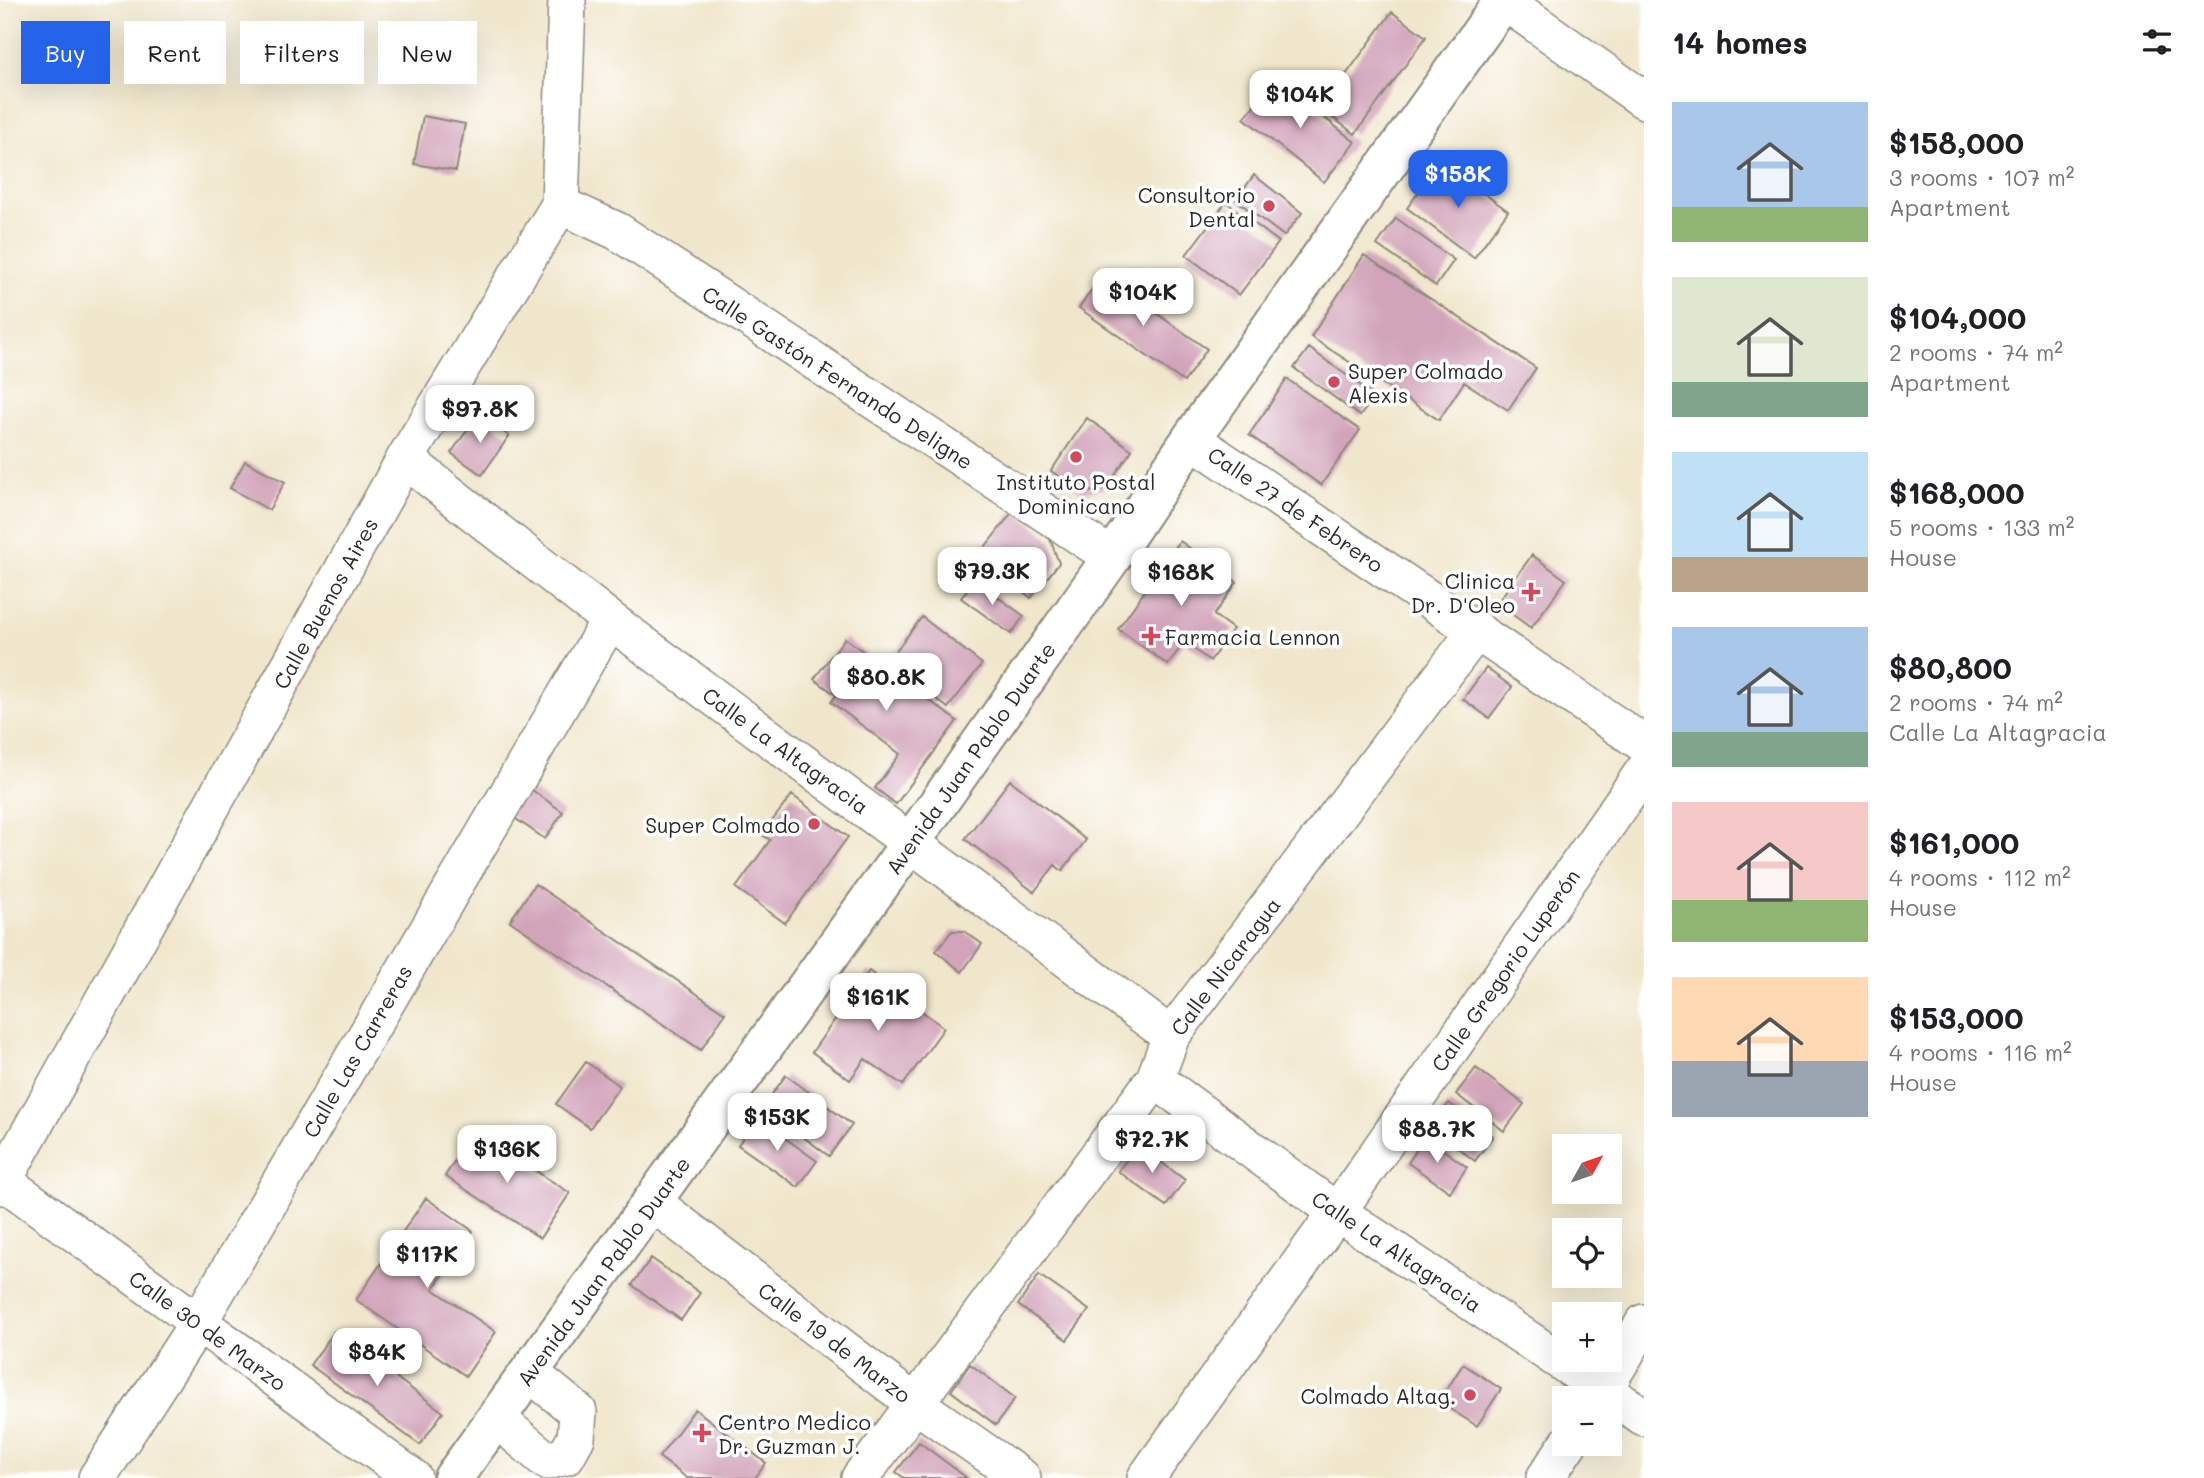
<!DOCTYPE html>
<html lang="en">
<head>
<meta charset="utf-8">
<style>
	:root { --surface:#fff; --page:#f2f2f2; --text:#202124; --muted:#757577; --accent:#2563eb }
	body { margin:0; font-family:Mali,sans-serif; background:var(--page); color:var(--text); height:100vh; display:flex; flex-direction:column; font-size:26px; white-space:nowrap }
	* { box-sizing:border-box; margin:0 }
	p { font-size:23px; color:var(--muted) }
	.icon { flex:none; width:38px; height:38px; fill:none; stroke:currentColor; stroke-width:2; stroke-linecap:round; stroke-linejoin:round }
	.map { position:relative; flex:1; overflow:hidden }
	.panel { display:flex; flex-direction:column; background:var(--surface); width:560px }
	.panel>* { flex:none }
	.guide { position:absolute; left:21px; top:21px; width:665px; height:63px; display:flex; gap:14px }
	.needle { width:46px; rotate:50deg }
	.fabs { position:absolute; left:1552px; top:1134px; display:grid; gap:14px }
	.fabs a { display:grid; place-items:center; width:70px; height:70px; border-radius:0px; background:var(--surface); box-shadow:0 7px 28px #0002; font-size:35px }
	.price { position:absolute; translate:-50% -60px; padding:0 16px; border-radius:14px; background:#fff; color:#222; font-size:23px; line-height:46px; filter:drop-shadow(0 2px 4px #0008) }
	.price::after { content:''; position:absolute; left:50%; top:42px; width:21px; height:16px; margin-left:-10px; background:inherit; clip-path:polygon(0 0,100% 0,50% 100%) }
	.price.selected { background:var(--accent); color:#fff }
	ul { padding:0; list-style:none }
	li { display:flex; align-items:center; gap:21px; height:175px; padding:0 28px }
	li span { display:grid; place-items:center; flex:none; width:196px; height:140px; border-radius:0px; color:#555 }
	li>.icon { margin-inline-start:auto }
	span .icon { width:84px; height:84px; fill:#fffc; stroke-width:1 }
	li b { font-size:30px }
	h2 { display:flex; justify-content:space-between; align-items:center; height:84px; padding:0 28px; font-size:30px }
	.chip { padding:0 24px; border-radius:0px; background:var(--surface); box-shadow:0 7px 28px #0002; font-size:24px; line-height:63px }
	.chip.selected { background:var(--accent); color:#fff }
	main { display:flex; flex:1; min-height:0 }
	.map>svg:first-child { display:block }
</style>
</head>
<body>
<main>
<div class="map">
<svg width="1644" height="1478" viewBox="0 0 1644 1478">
	<rect width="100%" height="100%" fill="#fff"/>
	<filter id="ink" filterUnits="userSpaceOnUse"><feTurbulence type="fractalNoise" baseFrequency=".0143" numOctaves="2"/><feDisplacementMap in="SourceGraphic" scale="14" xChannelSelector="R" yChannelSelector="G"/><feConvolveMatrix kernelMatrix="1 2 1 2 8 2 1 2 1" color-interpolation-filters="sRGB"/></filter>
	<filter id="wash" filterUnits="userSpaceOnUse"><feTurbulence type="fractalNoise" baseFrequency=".00686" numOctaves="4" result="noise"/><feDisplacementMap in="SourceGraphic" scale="28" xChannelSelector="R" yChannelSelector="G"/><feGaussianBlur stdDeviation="1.57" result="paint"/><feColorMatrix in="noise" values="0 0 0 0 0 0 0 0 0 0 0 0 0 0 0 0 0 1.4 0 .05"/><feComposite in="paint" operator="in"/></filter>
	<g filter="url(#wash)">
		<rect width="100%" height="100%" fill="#f0e6cb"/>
		<g id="blocks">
			<path fill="#d2a4ba" d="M1392 12 1426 37 1355 134 1321 109Z
				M1275 79 1355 142 1324 182 1244 118Z
				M423 116 465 124 456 171 414 164Z
				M1441 162 1508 211 1474 258 1407 208Z
				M1254 175 1302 213 1284 236 1236 200Z
				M1226 202 1279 242 1239 295 1186 255Z
				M1396 218 1454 260 1436 286 1377 245Z
				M1364 255 1536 368 1508 410 1464 382 1439 420 1311 337Z
				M1102 275 1207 349 1184 382 1079 308Z
				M1309 348 1375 396 1360 416 1294 368Z
				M1287 379 1360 430 1321 485 1249 435Z
				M479 414 509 436 482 475 451 453Z
				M1087 418 1132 450 1105 489 1083 493 1051 471Z
				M245 461 285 482 269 510 230 488Z
				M1014 510 1050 539 1059 563 1031 598 978 556Z
				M1180 541 1237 582 1214 615 1233 629 1210 661 1184 642 1168 665 1118 629Z
				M1532 555 1566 580 1531 628 1497 603Z
				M974 580 1024 616 1011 634 961 598Z
				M922 617 982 664 948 708 888 661Z
				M845 638 957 721 896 804 875 788 900 754 831 702 836 695 814 679Z
				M1486 668 1512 687 1489 718 1463 699Z
				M1010 780 1086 840 1062 871 1055 865 1034 892 965 839Z
				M525 785 563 812 545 839 506 812Z
				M792 795 848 837 785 923 736 888 770 840 762 834Z
				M535 884 725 1013 701 1050 510 921Z
				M952 931H964L982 944 962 972 936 951Z
				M869 971 944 1028 903 1085 865 1059 850 1080 812 1052Z
				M586 1062 620 1086 590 1128 556 1104Z
				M1476 1068 1524 1104 1504 1131 1456 1094Z
				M786 1075 852 1125 829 1156 763 1107Z
				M1449 1103 1493 1136 1475 1161 1431 1127Z
				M757 1118 817 1161 798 1187 738 1145Z
				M474 1131 570 1193 540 1238 445 1176Z
				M1425 1137 1467 1167 1450 1192 1408 1163Z
				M1138 1145 1185 1180 1166 1206 1118 1171Z
				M426 1198 473 1231 433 1289 496 1332 466 1376 356 1300Z
				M651 1258 700 1293 681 1320 632 1285Z
				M1039 1275 1089 1310 1067 1340 1018 1305Z
				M334 1332 443 1412 420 1445 310 1365Z
				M970 1364 1015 1398 996 1425 951 1391Z
				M1463 1364 1501 1389 1477 1426 1439 1402Z
				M695 1409 766 1463 755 1478H687L659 1457Z
				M919 1442 967 1478H904L896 1472Z"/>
		</g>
	</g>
	<g filter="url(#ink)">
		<use href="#blocks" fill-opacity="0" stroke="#8e887b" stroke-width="2"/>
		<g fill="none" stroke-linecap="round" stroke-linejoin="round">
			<defs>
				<path id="minor" d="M1504 1 1644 100
					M560 205 617 231 1112 557
					M1191 439 1644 744
					M405 459 610 620 1171 1036
					M1155 1079 1337 1212 1644 1417
					M3 1181 413 1478
					M0 1186 405 459 560 205 567 0
					M652 1202 913 1402 1022 1478
					M1598 1398 1644 1323
					M496 1418 547 1461 566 1456 576 1438 578 1412 530 1373
					M97 1478 198 1323 610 620
					M860 1478 1155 1079 1171 1036 1477 630
					M1146 1478 1337 1212 1644 771
					M1545 1478 1568 1444"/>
				<path id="major" d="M453 1478 911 842 1112 557 1191 439 1504 0"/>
			</defs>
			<use href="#minor" stroke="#8e887b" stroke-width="40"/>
			<use href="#major" stroke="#8e887b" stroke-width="42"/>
			<use href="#minor" stroke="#fff" stroke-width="37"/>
			<use href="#major" stroke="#fff" stroke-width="38"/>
		</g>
	</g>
	<g fill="#d1495b" stroke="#fff" stroke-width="2.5">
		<circle cx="1269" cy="206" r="7"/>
		<circle cx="1334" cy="382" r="7"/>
		<circle cx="1076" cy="457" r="7"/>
		<path d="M1527.5 581.5h7v7h7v7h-7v7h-7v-7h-7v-7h7z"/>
		<path d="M1147.5 625.5h7v7h7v7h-7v7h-7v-7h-7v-7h7z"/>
		<circle cx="814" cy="824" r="7"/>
		<circle cx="1470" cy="1395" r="7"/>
		<path d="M698.5 1422.5h7v7h7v7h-7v7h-7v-7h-7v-7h7z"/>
	</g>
	<g text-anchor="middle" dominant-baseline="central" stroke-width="7" stroke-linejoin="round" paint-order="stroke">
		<g font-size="21" fill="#2b2b2b" stroke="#fff" text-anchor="end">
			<text x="1255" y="194">Consultorio<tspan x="1255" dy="24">Dental</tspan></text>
			<text x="1348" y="370" text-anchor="start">Super Colmado<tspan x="1348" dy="24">Alexis</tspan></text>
			<text x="1076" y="481" text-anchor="middle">Instituto Postal<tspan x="1076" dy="24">Dominicano</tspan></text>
			<text x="1515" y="580">Clinica<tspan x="1515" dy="24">Dr. D'Oleo</tspan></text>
			<text x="1165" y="636" text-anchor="start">Farmacia Lennon</text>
			<text x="800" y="824">Super Colmado</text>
			<text x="1456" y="1395">Colmado Altag.</text>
			<text x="718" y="1421" text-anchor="start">Centro Medico<tspan x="718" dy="24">Dr. Guzman J.</tspan></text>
		</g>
		<g font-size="21" fill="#2b2b2b" stroke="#fff">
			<text transform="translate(838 377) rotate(33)">Calle Gastón Fernando Deligne</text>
			<text transform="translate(1296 509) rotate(34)">Calle 27 de Febrero</text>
			<text transform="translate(325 603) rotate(-61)">Calle Buenos Aires</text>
			<text transform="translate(786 750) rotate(36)">Calle La Altagracia</text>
			<text transform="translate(970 758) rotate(-55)">Avenida Juan Pablo Duarte</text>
			<text transform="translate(1225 966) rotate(-53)">Calle Nicaragua</text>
			<text transform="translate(1505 970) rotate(-55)">Calle Gregorio Luperón</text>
			<text transform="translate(357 1051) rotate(-60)">Calle Las Carreras</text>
			<text transform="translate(1397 1251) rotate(34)">Calle La Altagracia</text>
			<text transform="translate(603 1271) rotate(-54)">Avenida Juan Pablo Duarte</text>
			<text transform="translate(208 1330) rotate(36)">Calle 30 de Marzo</text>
			<text transform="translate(835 1342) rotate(37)">Calle 19 de Marzo</text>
		</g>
	</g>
</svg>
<div class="fabs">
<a><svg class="needle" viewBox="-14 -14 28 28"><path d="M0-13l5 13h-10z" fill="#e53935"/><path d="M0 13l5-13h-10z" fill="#757577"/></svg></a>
<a><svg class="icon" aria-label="locate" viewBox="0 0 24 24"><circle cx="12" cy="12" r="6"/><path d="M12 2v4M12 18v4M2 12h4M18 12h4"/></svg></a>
<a>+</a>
<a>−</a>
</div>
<b class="price" style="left:1300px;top:130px">$104K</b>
<b class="price selected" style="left:1458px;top:210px">$158K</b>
<b class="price" style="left:1143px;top:328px">$104K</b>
<b class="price" style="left:480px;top:445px">$97.8K</b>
<b class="price" style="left:992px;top:607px">$79.3K</b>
<b class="price" style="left:1181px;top:608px">$168K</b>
<b class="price" style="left:886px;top:713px">$80.8K</b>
<b class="price" style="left:878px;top:1033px">$161K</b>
<b class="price" style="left:777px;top:1153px">$153K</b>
<b class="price" style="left:1437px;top:1165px">$88.7K</b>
<b class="price" style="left:1152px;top:1175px">$72.7K</b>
<b class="price" style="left:507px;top:1185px">$136K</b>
<b class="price" style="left:427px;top:1290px">$117K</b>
<b class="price" style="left:377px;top:1388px">$84K</b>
<div class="guide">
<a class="chip selected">Buy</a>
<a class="chip">Rent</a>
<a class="chip">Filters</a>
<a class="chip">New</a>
</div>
</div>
<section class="panel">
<h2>14 homes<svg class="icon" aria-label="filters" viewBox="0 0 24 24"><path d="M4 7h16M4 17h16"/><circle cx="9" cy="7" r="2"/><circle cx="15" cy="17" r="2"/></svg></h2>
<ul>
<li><span style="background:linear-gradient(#a9c7e8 75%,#8fb573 0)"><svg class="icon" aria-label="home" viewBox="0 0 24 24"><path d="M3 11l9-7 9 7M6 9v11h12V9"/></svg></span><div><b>$158,000</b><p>3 rooms · 107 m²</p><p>Apartment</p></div></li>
<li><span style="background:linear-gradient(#dfe7d0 75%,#7fa58c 0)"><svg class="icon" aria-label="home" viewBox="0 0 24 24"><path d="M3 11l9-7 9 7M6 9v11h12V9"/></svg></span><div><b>$104,000</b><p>2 rooms · 74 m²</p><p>Apartment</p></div></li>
<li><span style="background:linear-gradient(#bfe0f5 75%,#b9a48a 0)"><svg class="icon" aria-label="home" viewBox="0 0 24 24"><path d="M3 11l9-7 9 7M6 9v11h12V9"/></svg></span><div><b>$168,000</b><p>5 rooms · 133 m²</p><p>House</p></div></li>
<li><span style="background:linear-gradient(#a9c7e8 75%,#7fa58c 0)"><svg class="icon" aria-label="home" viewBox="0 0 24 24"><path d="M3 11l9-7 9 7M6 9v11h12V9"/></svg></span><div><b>$80,800</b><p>2 rooms · 74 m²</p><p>Calle La Altagracia</p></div></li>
<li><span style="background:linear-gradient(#f6c9c9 70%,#8fb573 0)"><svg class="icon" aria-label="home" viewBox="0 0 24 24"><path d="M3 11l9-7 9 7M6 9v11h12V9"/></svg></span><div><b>$161,000</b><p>4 rooms · 112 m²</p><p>House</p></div></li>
<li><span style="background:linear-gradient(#ffd9b3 60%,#9aa5b1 0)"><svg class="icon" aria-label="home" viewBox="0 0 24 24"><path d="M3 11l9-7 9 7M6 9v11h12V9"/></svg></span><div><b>$153,000</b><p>4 rooms · 116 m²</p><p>House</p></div></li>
</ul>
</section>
</main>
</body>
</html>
